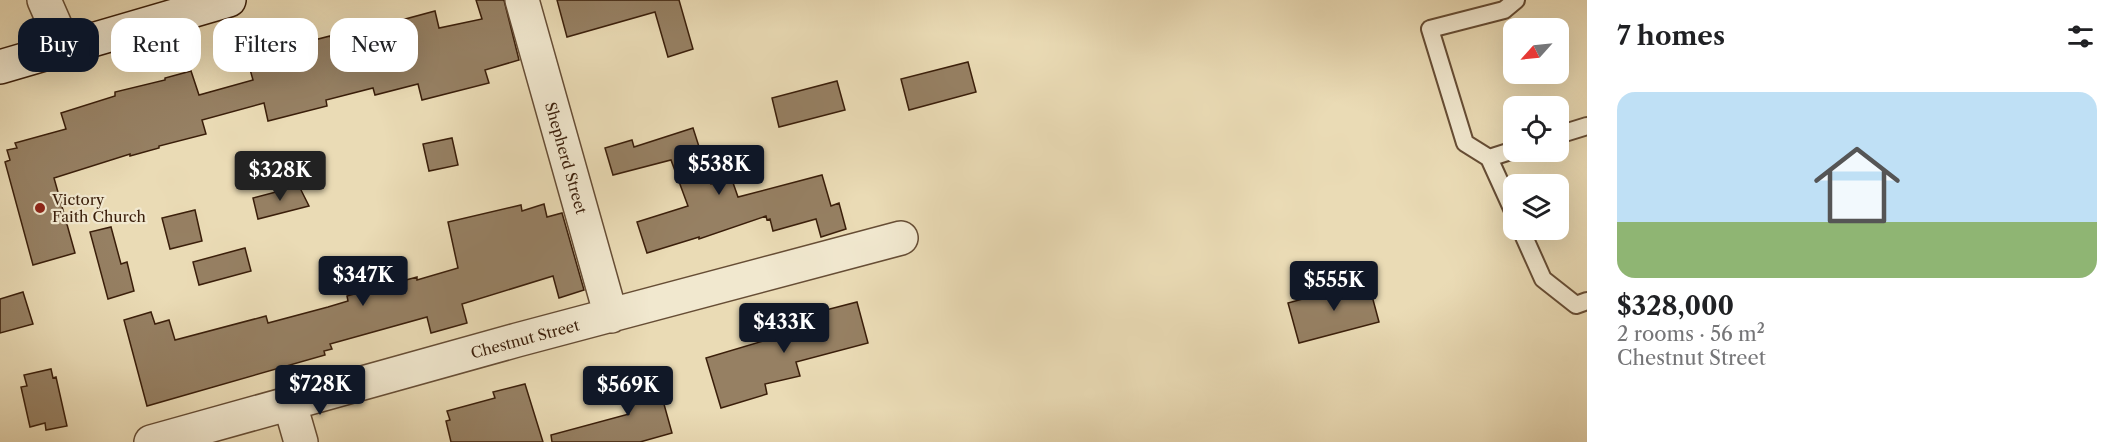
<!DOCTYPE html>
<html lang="en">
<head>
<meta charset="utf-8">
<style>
	:root { --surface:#fff; --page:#f2f2f2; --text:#202124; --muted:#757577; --line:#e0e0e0; --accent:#111827 }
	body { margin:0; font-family:"Libre Caslon Text",serif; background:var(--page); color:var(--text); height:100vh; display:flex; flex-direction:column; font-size:22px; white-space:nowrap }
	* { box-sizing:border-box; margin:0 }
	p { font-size:20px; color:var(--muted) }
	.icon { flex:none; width:33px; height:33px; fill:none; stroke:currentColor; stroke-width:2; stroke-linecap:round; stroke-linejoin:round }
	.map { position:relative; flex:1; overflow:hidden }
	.sheet { display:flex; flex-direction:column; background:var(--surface); width:540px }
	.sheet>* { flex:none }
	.guide { position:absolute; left:18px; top:18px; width:570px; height:54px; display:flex; gap:12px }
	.needle { width:39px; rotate:243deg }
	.buttons { position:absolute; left:1503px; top:18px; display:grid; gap:12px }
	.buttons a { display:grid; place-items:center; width:66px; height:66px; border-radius:12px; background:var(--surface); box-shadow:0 6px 24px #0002; font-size:30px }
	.price { position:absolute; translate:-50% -51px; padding:0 14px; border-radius:6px; background:var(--accent); color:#fff; font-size:20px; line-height:39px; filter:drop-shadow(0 2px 3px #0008) }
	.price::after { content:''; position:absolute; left:50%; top:36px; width:18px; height:14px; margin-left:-9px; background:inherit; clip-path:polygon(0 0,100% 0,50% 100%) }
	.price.on { background:#222; color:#fff }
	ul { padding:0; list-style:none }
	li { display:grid; align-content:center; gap:12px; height:318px; padding:0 30px }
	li+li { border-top:2px solid var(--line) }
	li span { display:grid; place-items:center; height:186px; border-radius:18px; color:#555 }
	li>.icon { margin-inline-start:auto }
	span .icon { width:108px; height:108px; fill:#fffc; stroke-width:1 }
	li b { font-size:26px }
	h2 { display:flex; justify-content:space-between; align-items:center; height:72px; padding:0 30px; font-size:26px }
	.chip { padding:0 21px; border-radius:18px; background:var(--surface); box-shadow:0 6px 24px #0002; font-size:21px; line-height:54px }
	.chip.on { background:var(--accent); color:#fff }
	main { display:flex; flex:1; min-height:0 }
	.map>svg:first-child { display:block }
</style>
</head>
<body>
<main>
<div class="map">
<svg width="1587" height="442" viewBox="0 0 1587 442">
	<rect width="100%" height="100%" fill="#eadbb5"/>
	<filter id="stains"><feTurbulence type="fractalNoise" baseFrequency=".00333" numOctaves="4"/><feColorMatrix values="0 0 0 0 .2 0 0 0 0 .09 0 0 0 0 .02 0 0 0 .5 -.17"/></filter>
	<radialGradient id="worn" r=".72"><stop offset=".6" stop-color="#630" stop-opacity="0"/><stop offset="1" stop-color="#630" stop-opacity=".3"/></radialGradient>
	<path fill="#968063" stroke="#3a1e0a" stroke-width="1.5" d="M476 0H504L519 60 485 70 489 83 422 100 418 84 375 95 373 88 326 100 327 106 268 121 264 103 202 120 206 134 159 146V148L130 156V154L54 178 75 253 33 265 5 162 10 160 7 150 17 148 15 143 66 129 61 113 115 96V92L165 80V78L191 71 199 95 253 80 246 55 286 44 287 47 330 36 331 39 435 11 439 28 482 19Z
		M557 0H679L693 49 668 57 655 12 567 37Z
		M968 62 976 92 909 110 901 79Z
		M837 81 845 110 779 127 772 98Z
		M693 128 711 184 731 177 738 197 822 175 831 206 839 203 846 229 821 237 816 219 773 231 770 219 767 220 766 216 699 239V237L647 253 637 222 688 206 671 160 613 175 605 148 632 140 634 147Z
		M452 138 458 165 429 171 423 144Z
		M299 186 309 206 258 219 253 198Z
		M544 204 547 217 562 213 584 290 559 298 553 276 462 304 467 323 431 333 427 317 330 344 332 349 324 351 325 355 147 406 124 320 151 312 155 324 169 320 175 340 266 316 268 323 328 307 348 301 347 296 417 277V280L458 268 448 222 521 205 522 211Z
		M195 210 202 241 170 249 162 218Z
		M111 227 121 264 127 262 134 291 108 299 90 232Z
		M245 248 251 271 199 285 193 262Z
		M1368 281 1379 322 1299 343 1288 303Z
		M23 292 33 324 0 333V299Z
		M857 302 868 343 796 362 800 376 765 384 767 394 721 408 706 358 787 334 784 325 819 316 818 312Z
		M51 369 53 378 56 377 67 426 46 430 45 423 30 427 21 387 27 386 24 375Z
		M652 372 654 380 657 379 672 433 640 442H552L551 435 629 414 622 389 624 388 622 381Z
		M525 384 543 442H451L446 421 450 420 447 411 495 398 493 392Z"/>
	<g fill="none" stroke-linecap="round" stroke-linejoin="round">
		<defs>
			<path id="service" d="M1558 135 1587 126
				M1514 150 1489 158 1465 143 1430 29 1504 10 1516 0
				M1489 158 1514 213
				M1521 230 1543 279 1576 305 1587 301"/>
			<path id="minor" d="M44 0 65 48
				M522 0 611 316
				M290 404 301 442
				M151 442 517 340 901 238"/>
			<path id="secondary" d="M0 67 229 0"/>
		</defs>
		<use href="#service" stroke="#664d35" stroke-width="20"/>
		<use href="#minor" stroke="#664d35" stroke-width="36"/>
		<use href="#secondary" stroke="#3a1e0a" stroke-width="36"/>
		<use href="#service" stroke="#f1e8cf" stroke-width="16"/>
		<use href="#minor" stroke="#f1e8cf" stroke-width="33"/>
		<use href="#secondary" stroke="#f1e8cf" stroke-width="33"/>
	</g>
	<circle fill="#8f2418" stroke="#f1e8cf" stroke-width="2" cx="40" cy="208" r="6"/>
	<g text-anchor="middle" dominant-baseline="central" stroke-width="4.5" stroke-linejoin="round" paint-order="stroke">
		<g font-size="15" fill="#3a1e0a" stroke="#f1e8cf">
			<text transform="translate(566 158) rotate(74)">Shepherd Street</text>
			<text transform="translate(525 339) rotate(-15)">Chestnut Street</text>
		</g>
		<g font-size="15" fill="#3a1e0a" stroke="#f1e8cf" text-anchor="start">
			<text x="52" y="199">Victory<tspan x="52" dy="17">Faith Church</tspan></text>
		</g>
	</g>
	<rect width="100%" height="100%" filter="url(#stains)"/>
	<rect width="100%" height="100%" fill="url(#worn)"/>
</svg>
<div class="buttons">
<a><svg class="needle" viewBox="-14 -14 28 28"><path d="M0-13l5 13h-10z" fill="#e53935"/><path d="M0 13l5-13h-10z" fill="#757577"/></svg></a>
<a><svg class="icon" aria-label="locate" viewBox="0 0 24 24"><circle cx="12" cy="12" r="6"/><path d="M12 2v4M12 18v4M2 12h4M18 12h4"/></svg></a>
<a><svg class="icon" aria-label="layers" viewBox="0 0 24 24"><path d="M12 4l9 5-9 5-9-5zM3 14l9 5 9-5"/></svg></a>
</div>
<b class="price" style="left:719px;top:196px">$538K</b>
<b class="price on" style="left:280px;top:202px">$328K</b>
<b class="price" style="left:363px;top:307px">$347K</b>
<b class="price" style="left:1334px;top:312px">$555K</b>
<b class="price" style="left:784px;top:354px">$433K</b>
<b class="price" style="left:320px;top:416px">$728K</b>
<b class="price" style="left:628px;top:417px">$569K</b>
<div class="guide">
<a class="chip on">Buy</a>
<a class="chip">Rent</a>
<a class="chip">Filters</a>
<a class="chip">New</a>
</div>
</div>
<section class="sheet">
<h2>7 homes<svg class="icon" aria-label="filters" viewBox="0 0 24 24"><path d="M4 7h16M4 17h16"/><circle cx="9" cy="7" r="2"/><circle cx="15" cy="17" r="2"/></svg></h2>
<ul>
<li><span style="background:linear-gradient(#bfe0f5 70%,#8fb573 0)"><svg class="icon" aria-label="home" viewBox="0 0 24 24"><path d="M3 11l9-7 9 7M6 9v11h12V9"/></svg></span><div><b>$328,000</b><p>2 rooms · 56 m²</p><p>Chestnut Street</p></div></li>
</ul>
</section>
</main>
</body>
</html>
